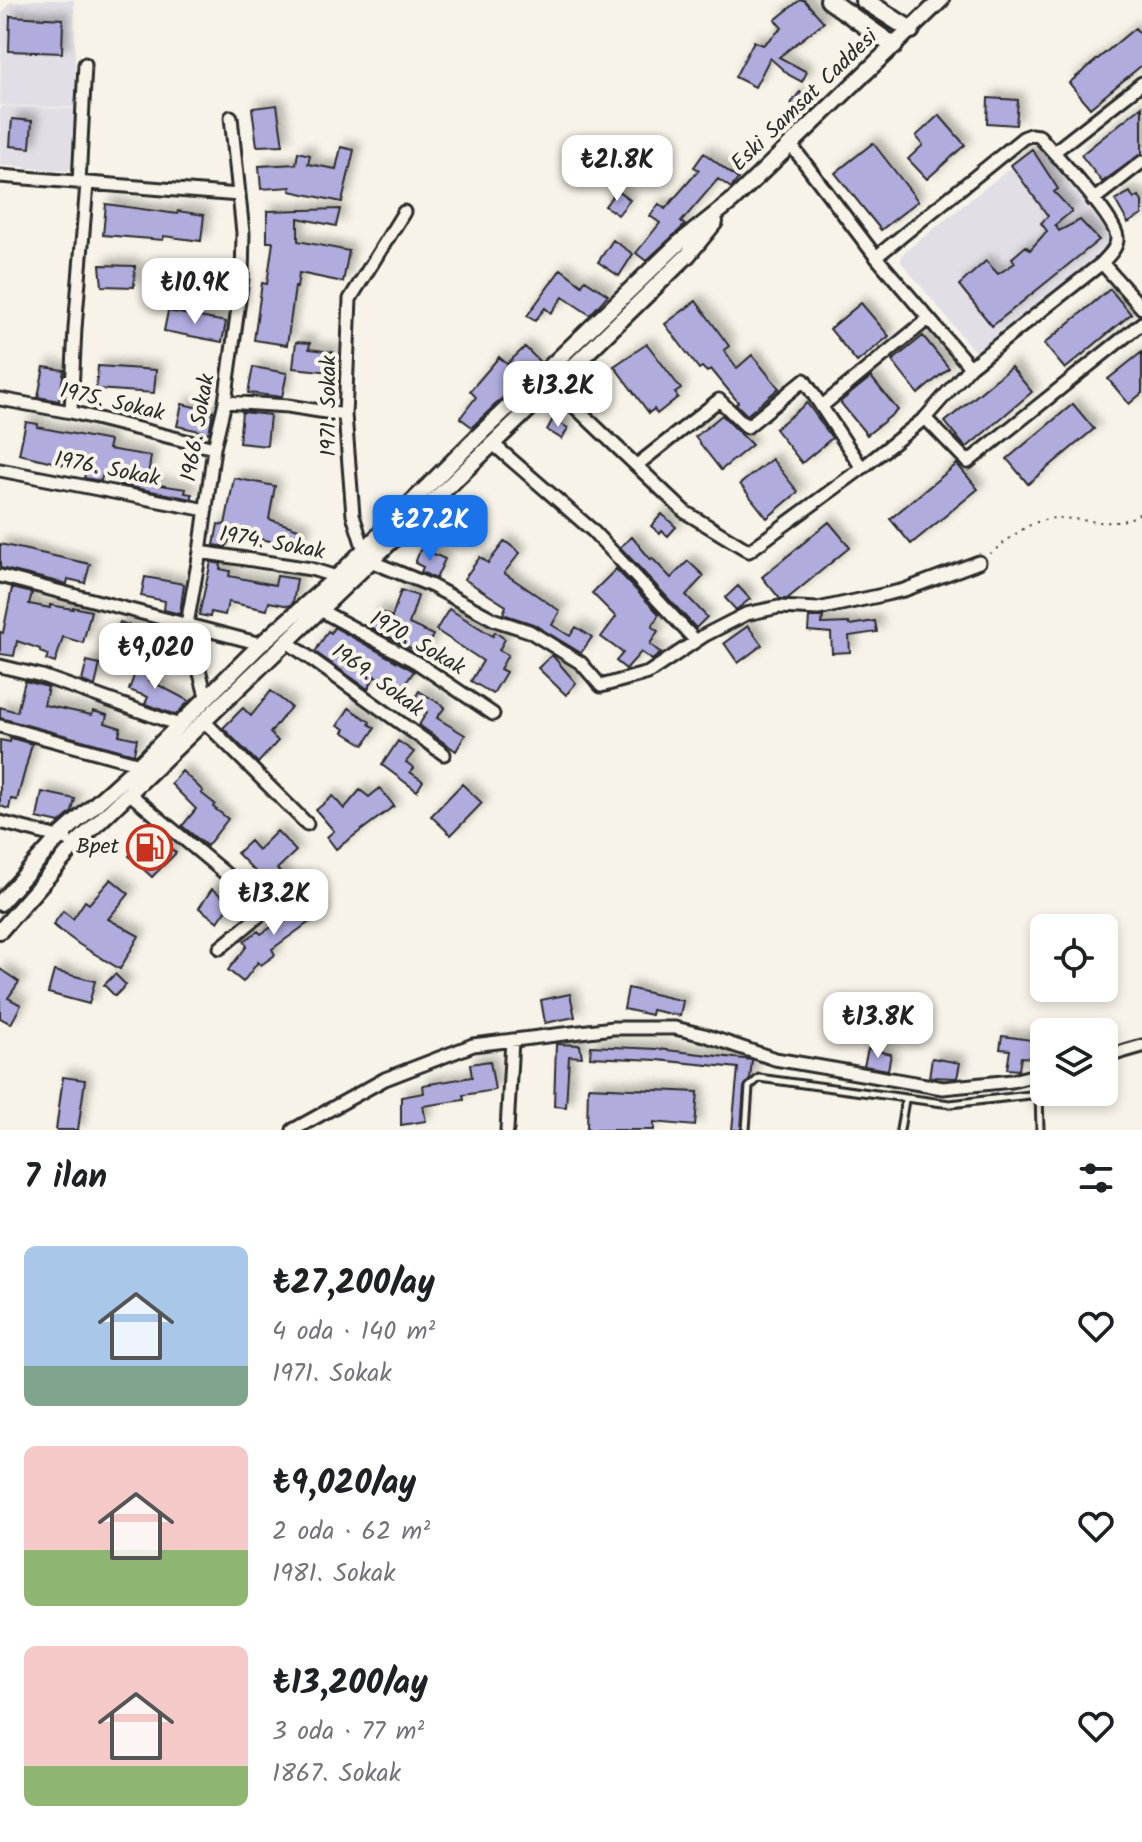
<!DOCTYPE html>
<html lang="tr">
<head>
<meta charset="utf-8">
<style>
	:root { --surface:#fff; --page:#f2f2f2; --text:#202124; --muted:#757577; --accent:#1a73e8 }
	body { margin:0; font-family:Kalam,sans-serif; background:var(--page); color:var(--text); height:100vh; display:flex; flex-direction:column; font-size:30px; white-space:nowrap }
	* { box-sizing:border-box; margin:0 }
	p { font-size:26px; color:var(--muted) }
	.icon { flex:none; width:44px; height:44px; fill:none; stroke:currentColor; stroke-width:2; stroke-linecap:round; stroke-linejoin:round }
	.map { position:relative; height:1130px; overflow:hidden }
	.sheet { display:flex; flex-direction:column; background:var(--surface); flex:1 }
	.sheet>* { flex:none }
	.tools { position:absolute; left:1030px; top:914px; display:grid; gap:16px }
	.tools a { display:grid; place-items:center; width:88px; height:88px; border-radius:12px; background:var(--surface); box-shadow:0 4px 12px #0003; font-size:40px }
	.price { position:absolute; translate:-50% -68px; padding:0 18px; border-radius:16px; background:#fff; color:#222; font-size:26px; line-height:52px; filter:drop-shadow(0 2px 4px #0008) }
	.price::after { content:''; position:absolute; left:50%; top:48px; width:24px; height:18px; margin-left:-12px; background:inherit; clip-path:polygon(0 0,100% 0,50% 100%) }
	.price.on { background:var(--accent); color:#fff }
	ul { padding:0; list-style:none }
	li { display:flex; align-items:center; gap:24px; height:200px; padding:0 24px }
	li span { display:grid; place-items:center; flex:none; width:224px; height:160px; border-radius:12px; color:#555 }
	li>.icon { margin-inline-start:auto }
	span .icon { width:96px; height:96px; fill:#fffc; stroke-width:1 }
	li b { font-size:34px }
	h2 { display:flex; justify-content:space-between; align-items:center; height:96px; padding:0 24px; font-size:34px }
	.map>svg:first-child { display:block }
</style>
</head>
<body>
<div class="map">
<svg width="1142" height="1130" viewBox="0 0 1142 1130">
	<defs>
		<filter id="shadow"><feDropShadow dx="6" dy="-6" stdDeviation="4" flood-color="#0004"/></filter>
	</defs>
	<rect width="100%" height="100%" fill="#f7f3e8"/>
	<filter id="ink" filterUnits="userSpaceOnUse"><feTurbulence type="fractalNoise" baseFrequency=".0125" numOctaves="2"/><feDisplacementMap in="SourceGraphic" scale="16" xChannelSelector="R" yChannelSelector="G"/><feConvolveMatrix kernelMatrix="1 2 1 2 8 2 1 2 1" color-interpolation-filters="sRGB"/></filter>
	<g filter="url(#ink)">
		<path fill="#e2dee5" d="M38 0H74L76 108 0 105 2 14 9 3Z
			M0 106 76 109 73 166 67 171 0 165Z
			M1033 150 1042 151 1112 236 1109 247 975 352 901 262 902 254Z"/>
		<path fill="#b0acde" stroke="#2b2b2b" stroke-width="2" filter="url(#shadow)" d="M800 0H804L824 22 779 57 807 72 802 82 789 75 770 58 755 87 735 77 754 41 763 45 782 28 775 20Z
			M10 16 63 19 62 53 9 51Z
			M1135 28 1142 36V65L1090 108 1069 83Z
			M800 92 815 105 806 116 791 103Z
			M988 98 1018 100 1016 125 987 123Z
			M277 105 283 145 257 146 252 108Z
			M1142 106V154L1102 182 1081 155Z
			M939 115 965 145 927 179 908 159 923 145 916 136Z
			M12 119 32 121 30 148 10 146Z
			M873 143 918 201 881 230 835 173Z
			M341 147 354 150 342 202 290 191 291 187 261 189 259 166 296 164 298 152 310 155 308 164 336 169Z
			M1032 149 1058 189 1054 192 1072 211 1055 225 1059 231 1080 220 1099 240 992 326 959 285 986 261 998 274 1015 263 1012 258 1026 246 1030 250 1047 231 1041 223 1048 216 1011 165Z
			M704 153 738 179 731 188 718 179 681 222 685 225 646 261 636 253 660 223 650 216 659 204 665 209 699 170 694 167Z
			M617 190 630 200 618 215 605 206Z
			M1130 192 1134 199 1139 196 1142 202V215L1128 223 1115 200Z
			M106 204 177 214 178 211 204 215 201 241 164 236 163 240 103 235Z
			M340 209 336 226 298 218V241L349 251 343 282 299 273 297 288 295 287 287 345 254 340 262 283 267 284 273 242H267V211Z
			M613 240 633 254 619 276 598 262Z
			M100 265 135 266 134 287 102 286Z
			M561 269 582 285 585 280 608 295 590 315 563 297 551 313 545 308 535 321 527 316Z
			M1110 289 1131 314 1065 369 1044 344Z
			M696 301 729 346 724 350 737 368 752 355 779 388 747 415 736 404 738 402 711 369 707 372 702 367 699 369 665 324Z
			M861 303 889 336 857 362 830 329Z
			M168 311 226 322 222 342 164 331Z
			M923 336 949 368 918 394 892 361Z
			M296 342 310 343 309 349 333 352 331 372 293 368Z
			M647 344 681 389 675 393 678 397 657 414 654 409 649 413 614 366Z
			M525 347 540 362 472 427 460 418 476 397 470 391 499 357 507 364Z
			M1142 352V393L1129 404 1108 379Z
			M98 366 156 370 154 393 96 389Z
			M44 367 64 370 59 401 38 397Z
			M253 367 287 373 282 397 248 393Z
			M1011 367 1032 392 966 448 945 422Z
			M871 377 898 410 867 435 840 402Z
			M807 403 832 438 802 463 775 429Z
			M182 404 213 411 209 433 177 426Z
			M1073 404 1094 429 1028 484 1007 459Z
			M242 412 270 415 267 446 239 443Z
			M722 415 752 445 721 470 695 437Z
			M553 419 568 428 562 439 547 430Z
			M26 422 38 424 37 427 110 441 108 449 151 456 147 483 186 489 185 493 192 494V499L120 485V479L136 481V479L103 474 101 481 84 478 86 470 19 454Z
			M772 459 798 492 767 518 740 484Z
			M957 464 978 489 911 544 890 519Z
			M234 478 275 486 269 519 304 531 299 552 278 546 279 543 233 533 226 547 214 545 218 524 225 525Z
			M662 514 676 527 668 536 662 531 660 534 651 526Z
			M829 522 850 547 787 599H780L762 577Z
			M632 537 651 560 652 558 671 578 688 561 704 576 686 595 707 617 696 628 620 547Z
			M505 541 520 553 504 573 560 611 552 625 570 636 576 627 592 637 581 653 533 624 503 614 506 606 464 579 480 557 488 563Z
			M0 544 90 564 85 583 68 579 67 584 0 568Z
			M421 548 445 559 436 579 421 572 423 567 415 563Z
			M211 562 221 564 220 569 230 571 229 576 275 585 277 576 297 579 293 603 289 606 269 602 267 610 228 602 225 615 211 612 210 617 199 615Z
			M616 569 659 614 652 627 658 631 650 644 661 653 652 660 641 652 626 669 616 661 623 653 601 637 616 617 592 593Z
			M145 577 184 584 180 614 164 610 165 601 141 596Z
			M738 586 750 599 736 610 725 598Z
			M12 588 32 593 29 604 50 608V605L73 609V607L91 611 83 643 63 637 55 663 46 660 48 655 40 652V649L17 641 14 656 0 654V632L3 633Z
			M401 590 418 596 409 624 433 635 424 655 370 627 377 610 392 617Z
			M449 609 493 636 495 632 505 639 499 650 508 655 500 669 506 672 493 694 471 681 483 661 436 630Z
			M809 617H823L822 624 849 623V625L875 621 877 632 849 636 850 652 832 653 831 633 808 631Z
			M120 622 147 632 139 655 111 644Z
			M748 626 762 645 738 663 724 643Z
			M334 627 414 671 403 687 400 684 396 690 375 676 368 689 315 652 328 631 331 633Z
			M552 655 576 683 566 695 538 668Z
			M140 659 155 665 149 680 189 701 176 715 145 704 148 697 129 690Z
			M87 661 100 664 95 686 82 681Z
			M25 681 48 687 44 705 92 715 93 711 107 715 105 723 121 728 119 735 137 739 134 754 0 718V707L17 712Z
			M271 691 291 707 270 733 278 741 258 763 223 728 243 708 251 716Z
			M419 691 445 707 437 718 465 735 456 751 419 725 427 712 412 703Z
			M349 708 370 722 369 724 375 728 364 745 343 732 345 729 338 725Z
			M11 738 32 744 17 800 11 799 9 809 0 806V740L10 742Z
			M398 741 414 752 406 762 414 768 410 772 423 781 417 791 382 765Z
			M182 771 203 791 201 793 215 804 213 807 228 819 207 846 182 826 196 809 171 784Z
			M462 784 482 803 451 835 431 816Z
			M380 788 394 806 336 849 327 837 334 831 316 810 333 796 344 809 360 790 369 797Z
			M42 792 75 799 72 812 59 823 37 818Z
			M154 830 176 853 152 877 129 856Z
			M277 831 296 851 277 869 289 882 275 892 237 853 250 841 258 850Z
			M111 879 129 894 108 919 139 936 120 969 80 945 53 925 63 911 73 919 85 901 89 904Z
			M212 889 231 903 218 922 199 908Z
			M308 894 322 913 272 949 275 955 261 965 258 962 243 982 228 970 247 946 244 941 258 931 261 934 282 920 280 917Z
			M0 969 19 982 8 998 21 1005 11 1024 0 1018Z
			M54 971 95 981 89 1004 48 993Z
			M115 974 126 985 115 996 104 985Z
			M628 988 683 1001 680 1016 652 1010 651 1015 624 1009Z
			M570 994 575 1017 545 1023 541 1000Z
			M1002 1036 1039 1041V1044L1044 1046V1056L1033 1054V1058L1021 1057 1019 1070 1007 1069 1010 1050 1000 1049Z
			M556 1044 580 1045 582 1057 569 1056 566 1107 554 1106Z
			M591 1046 658 1049 752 1060 750 1079 744 1087 741 1130H732L738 1068 657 1060 590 1057Z
			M868 1049 891 1054 888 1070 864 1066Z
			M932 1058 960 1063 957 1078 929 1077Z
			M490 1061 495 1090 463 1095 464 1100 423 1106 426 1121 401 1125V1097L424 1093 423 1085 472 1077 470 1064Z
			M63 1077 85 1080 78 1130H56Z
			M588 1087 698 1092 695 1126 654 1122V1130H587Z"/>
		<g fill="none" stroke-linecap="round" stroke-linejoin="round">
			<defs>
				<path id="service" d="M746 1130 749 1087 759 1078 950 1104 1039 1094 1040 1130
					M900 1130 905 1100"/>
				<path id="minor" d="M1054 152 1142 83
					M0 176 239 195
					M79 183 85 64
					M1093 200 1142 162
					M404 212 350 299 345 415 353 515 364 550 370 561 432 586 495 620 529 631 581 663 601 686 648 673 705 635 746 614 779 607 818 609 878 596 904 590 979 562
					M876 257 1023 138 1030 135 1039 136C1055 154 1115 217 1117 237 1118 248 1108 256 1102 263L970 367
					M1102 263 1142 308
					M553 386 685 512 749 551 862 468 925 418 970 367 876 257 791 145
					M0 399 71 412 214 448
					M225 402 288 406 345 415
					M822 406 928 319
					M71 412 75 328 87 184
					M925 418 968 462 1142 323
					M492 443 592 530 696 641
					M637 465 719 400 747 427 804 380 862 468
					M0 470 206 510
					M200 552 311 569 337 577
					M0 576 261 644
					M320 610 416 662 493 714
					M286 641 444 754
					M0 666 42 676 179 725
					M206 696 187 624 200 552 214 448 225 402 242 279 243 233 231 117
					M204 721 307 824
					M0 726 140 764
					M130 794 245 890 250 902 261 914 220 948
					M0 822 66 839
					M261 914 302 882
					M1104 1057 1142 1046
					M293 1130 385 1079 473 1045 613 1028H675L704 1035 775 1059 943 1088 1012 1081 1044 1073
					M507 1130 512 1040"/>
				<path id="tertiary" d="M0 903 59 837 140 764 261 644 337 577 481 433 678 244 732 201 941 0
					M0 931 78 842 553 386 688 255 715 222"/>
				<path id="secondary" d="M829 0 894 46
					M864 0 911 30"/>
			</defs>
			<use href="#service" stroke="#2b2b2b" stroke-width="11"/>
			<use href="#minor" stroke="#2b2b2b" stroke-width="17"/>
			<use href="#tertiary" stroke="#2b2b2b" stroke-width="20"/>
			<use href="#secondary" stroke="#2b2b2b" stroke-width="22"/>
			<path stroke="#2b2b2b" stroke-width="2" stroke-dasharray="2 6" stroke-linecap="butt" d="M990 554C1009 539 1030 519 1056 518 1087 518 1114 531 1142 512"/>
			<use href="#service" stroke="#f7f3e8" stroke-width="5"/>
			<use href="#minor" stroke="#f7f3e8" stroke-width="11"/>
			<use href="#tertiary" stroke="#f7f3e8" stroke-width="14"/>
			<use href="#secondary" stroke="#f7f3e8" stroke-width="16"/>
		</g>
	</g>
	<defs>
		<symbol id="fuel-ring" viewBox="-11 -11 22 22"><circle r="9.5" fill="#f7f3e8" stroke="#c8321e" stroke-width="1.5"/><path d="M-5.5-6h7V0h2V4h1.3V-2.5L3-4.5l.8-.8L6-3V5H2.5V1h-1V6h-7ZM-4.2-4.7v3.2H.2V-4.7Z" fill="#c8321e"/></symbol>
	</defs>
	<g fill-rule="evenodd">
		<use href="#fuel-ring" x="124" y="822" width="51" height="51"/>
	</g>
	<g text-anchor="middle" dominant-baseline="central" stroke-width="8" stroke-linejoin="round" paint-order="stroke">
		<g font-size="22" fill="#2b2b2b" stroke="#f7f3e8">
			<text transform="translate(805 101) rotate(-44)">Eski Samsat Caddesi</text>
			<text transform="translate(112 403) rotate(13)">1975. Sokak</text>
			<text transform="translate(329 406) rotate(-90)">1971. Sokak</text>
			<text transform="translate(199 428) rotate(-80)">1966. Sokak</text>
			<text transform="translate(107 470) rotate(11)">1976. Sokak</text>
			<text transform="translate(272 544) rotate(10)">1974. Sokak</text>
			<text transform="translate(417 644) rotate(30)">1970. Sokak</text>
			<text transform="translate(377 681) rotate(36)">1969. Sokak</text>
		</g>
		<g font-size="22" fill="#2b2b2b" stroke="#f7f3e8" text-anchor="end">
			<text x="119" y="847">Bpet</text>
		</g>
	</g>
</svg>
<div class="tools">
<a><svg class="icon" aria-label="locate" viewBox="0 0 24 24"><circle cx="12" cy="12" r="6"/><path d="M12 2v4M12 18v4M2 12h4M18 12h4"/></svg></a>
<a><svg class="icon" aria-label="layers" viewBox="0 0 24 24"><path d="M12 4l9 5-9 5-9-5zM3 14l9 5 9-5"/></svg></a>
</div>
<b class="price" style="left:617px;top:203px">₺21.8K</b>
<b class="price" style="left:195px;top:326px">₺10.9K</b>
<b class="price" style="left:558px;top:429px">₺13.2K</b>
<b class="price on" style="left:430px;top:563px">₺27.2K</b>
<b class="price" style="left:155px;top:691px">₺9,020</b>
<b class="price" style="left:274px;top:937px">₺13.2K</b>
<b class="price" style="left:878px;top:1060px">₺13.8K</b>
</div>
<section class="sheet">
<h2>7 ilan<svg class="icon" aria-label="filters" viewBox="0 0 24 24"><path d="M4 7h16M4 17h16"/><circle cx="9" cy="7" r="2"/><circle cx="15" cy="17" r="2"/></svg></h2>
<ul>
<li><span style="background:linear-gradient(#a9c7e8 75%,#7fa58c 0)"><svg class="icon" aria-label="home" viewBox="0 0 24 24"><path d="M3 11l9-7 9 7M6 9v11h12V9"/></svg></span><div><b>₺27,200/ay</b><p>4 oda · 140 m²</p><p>1971. Sokak</p></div><svg class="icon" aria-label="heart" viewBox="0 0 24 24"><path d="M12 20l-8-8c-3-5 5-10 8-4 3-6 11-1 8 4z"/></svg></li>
<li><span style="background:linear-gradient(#f6c9c9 65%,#8fb573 0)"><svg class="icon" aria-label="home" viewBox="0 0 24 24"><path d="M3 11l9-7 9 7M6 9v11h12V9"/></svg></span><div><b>₺9,020/ay</b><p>2 oda · 62 m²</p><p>1981. Sokak</p></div><svg class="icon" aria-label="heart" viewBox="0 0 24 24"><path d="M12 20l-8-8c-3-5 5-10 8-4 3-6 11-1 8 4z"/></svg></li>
<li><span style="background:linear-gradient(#f6c9c9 75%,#8fb573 0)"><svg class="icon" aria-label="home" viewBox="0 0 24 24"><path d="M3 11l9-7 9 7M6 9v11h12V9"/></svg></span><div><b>₺13,200/ay</b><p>3 oda · 77 m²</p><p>1867. Sokak</p></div><svg class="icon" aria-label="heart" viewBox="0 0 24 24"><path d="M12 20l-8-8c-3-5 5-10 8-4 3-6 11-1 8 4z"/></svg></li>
</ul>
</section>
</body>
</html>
